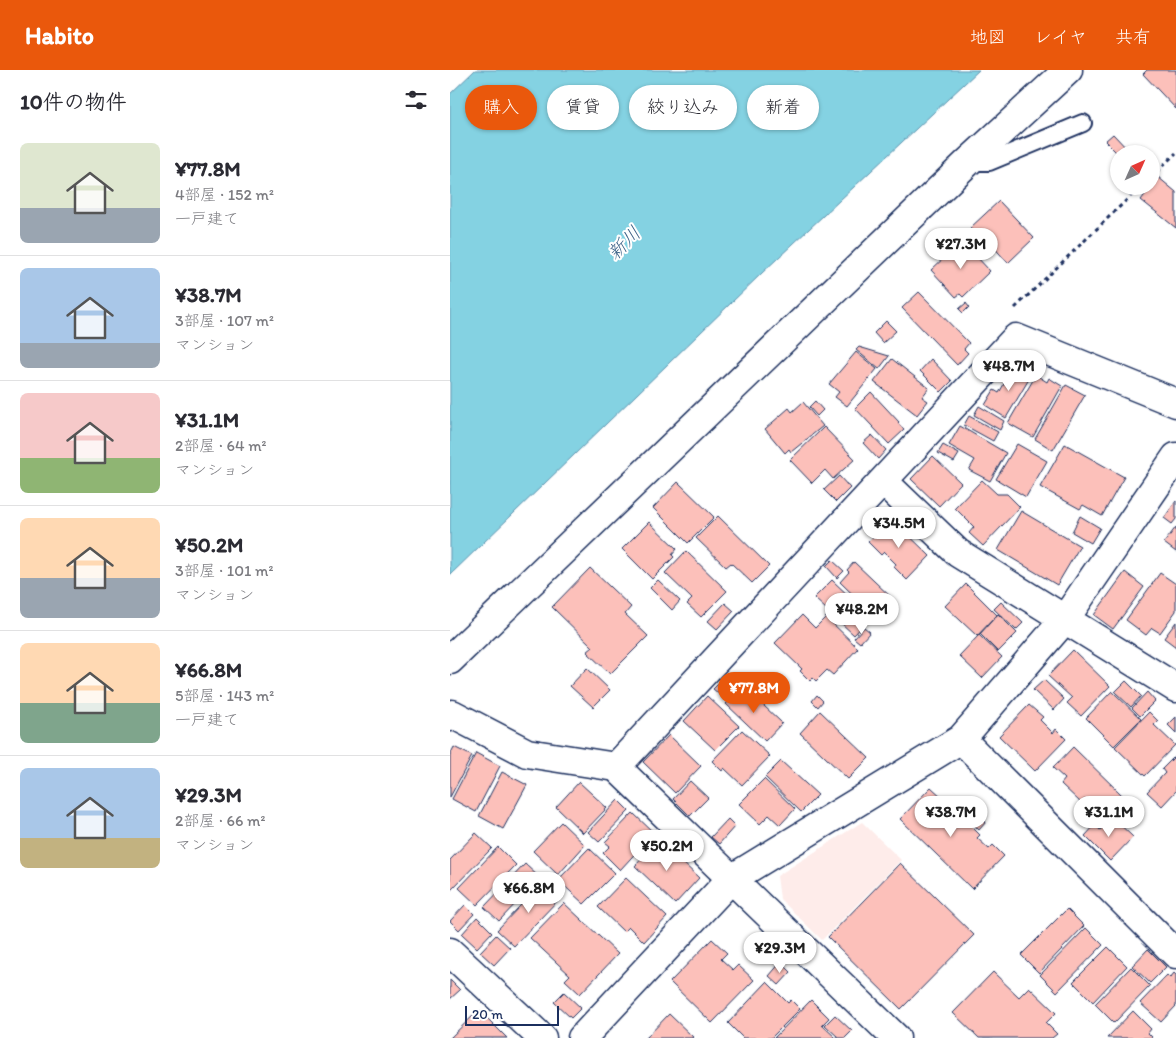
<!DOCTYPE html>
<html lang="ja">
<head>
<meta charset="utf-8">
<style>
	:root { --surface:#fff; --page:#f2f2f3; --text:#2b2b33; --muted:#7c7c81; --line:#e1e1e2; --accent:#ea580c }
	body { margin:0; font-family:Itim,"Klee One",sans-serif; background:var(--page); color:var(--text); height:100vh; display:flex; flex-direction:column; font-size:19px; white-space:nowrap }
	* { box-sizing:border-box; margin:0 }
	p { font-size:16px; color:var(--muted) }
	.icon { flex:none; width:28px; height:28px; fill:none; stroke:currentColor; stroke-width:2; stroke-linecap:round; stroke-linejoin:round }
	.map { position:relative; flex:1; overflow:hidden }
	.details { display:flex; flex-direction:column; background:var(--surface); width:450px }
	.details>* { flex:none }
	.top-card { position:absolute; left:15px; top:15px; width:475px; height:45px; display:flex; gap:10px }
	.needle { width:32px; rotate:45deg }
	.tools { position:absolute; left:660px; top:75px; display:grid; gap:10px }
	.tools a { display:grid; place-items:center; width:50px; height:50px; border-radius:50%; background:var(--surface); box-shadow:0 1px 4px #0004; font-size:25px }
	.scale { position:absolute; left:15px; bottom:12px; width:94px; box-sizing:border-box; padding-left:5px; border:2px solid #1b2f5e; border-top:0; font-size:14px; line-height:18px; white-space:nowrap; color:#1b2f5e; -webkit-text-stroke:4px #fff; paint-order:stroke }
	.price { position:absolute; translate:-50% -42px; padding:0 11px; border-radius:18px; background:#fff; color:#222; font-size:16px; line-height:32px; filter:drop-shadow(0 1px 2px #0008) }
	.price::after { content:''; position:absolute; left:50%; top:30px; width:15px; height:11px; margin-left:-8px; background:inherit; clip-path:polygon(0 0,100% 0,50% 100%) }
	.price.on { background:var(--accent); color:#fff }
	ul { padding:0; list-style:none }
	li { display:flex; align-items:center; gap:15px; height:125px; padding:0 20px }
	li+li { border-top:1px solid var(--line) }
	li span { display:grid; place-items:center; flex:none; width:140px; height:100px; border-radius:8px; color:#555 }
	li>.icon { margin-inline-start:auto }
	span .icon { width:60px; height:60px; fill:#fffc; stroke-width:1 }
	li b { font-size:21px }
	h2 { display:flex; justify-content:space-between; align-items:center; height:60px; padding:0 20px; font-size:21px }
	.pill { padding:0 18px; border-radius:22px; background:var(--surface); box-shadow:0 1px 4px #0004; font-size:18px; line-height:45px }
	.pill.on { background:var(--accent); color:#fff }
	header { display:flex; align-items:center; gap:30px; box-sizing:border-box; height:70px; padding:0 25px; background:var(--accent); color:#fff }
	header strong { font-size:24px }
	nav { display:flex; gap:28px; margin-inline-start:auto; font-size:18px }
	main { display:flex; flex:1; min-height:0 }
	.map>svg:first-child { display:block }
</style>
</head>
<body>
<header>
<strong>Habito</strong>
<nav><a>地図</a><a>レイヤ</a><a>共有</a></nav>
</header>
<main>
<section class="details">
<h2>10件の物件<svg class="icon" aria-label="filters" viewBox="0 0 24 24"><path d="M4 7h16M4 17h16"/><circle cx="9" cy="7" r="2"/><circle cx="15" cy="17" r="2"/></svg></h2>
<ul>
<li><span style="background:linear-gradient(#dfe7d0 65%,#9aa5b1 0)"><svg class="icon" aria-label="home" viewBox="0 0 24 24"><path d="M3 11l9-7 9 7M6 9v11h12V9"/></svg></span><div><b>¥77.8M</b><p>4部屋 · 152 m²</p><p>一戸建て</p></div></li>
<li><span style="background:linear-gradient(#a9c7e8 75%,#9aa5b1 0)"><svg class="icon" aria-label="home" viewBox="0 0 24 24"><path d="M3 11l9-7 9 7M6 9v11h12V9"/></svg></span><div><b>¥38.7M</b><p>3部屋 · 107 m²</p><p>マンション</p></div></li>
<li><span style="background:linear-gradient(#f6c9c9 65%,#8fb573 0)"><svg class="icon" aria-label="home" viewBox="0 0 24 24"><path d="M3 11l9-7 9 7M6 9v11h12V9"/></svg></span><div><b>¥31.1M</b><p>2部屋 · 64 m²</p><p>マンション</p></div></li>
<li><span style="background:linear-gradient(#ffd9b3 60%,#9aa5b1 0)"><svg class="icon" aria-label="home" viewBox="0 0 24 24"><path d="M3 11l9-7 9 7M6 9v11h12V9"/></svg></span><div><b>¥50.2M</b><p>3部屋 · 101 m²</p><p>マンション</p></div></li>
<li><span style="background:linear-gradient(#ffd9b3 60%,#7fa58c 0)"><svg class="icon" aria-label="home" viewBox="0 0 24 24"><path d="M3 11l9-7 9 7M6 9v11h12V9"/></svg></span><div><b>¥66.8M</b><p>5部屋 · 143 m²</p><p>一戸建て</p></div></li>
<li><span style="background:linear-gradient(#a9c7e8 70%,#c2b280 0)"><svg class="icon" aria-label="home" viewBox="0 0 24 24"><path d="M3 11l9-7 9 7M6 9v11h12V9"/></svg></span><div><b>¥29.3M</b><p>2部屋 · 66 m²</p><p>マンション</p></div></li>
</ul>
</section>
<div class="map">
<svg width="726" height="968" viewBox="0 0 726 968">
	<rect width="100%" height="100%" fill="#fff"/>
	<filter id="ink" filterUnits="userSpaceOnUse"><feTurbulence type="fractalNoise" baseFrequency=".02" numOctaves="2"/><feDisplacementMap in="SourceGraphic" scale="10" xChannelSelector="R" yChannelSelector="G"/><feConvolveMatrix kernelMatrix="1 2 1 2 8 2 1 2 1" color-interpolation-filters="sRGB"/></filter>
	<g filter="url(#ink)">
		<path fill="#feecea" d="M412 752 451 790 372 870 330 829 327 806Z"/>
		<path fill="#84d2e2" stroke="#5a91ad" d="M25 0H529L312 203 0 505V24Z"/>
		<path fill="#fcc0ba" stroke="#1b2f5e" d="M697 0H726V39L693 4Z
			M663 64 679 81 677 84 669 85 655 71Z
			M708 107 726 122V158L691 130Z
			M549 131 584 168 558 193 540 173 537 176 520 158Z
			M512 171 540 201 513 227 510 224 506 227 481 200Z
			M469 222 519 273 514 279 518 283 507 295 452 238Z
			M516 233 519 237 513 243 509 239Z
			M436 251 446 261 433 273 424 263Z
			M409 277 439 286 429 299 406 280Z
			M406 282 427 299 397 336 385 327 389 322 379 314Z
			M442 289 479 318 472 327 478 331 467 345 424 312Z
			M481 289 502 311 491 322 470 301Z
			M565 294 582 304 556 348 535 335 544 320 549 323Z
			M586 305 597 312 599 308 612 316 583 367 558 353Z
			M616 315 635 325 603 380 585 369Z
			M421 322 449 352 448 353 454 360 439 374 405 338Z
			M365 331 373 340 367 346 359 337Z
			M353 332 373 356 341 382 339 379 335 383 315 359 339 338 342 342Z
			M529 336 554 351 550 360 524 345Z
			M519 346 548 362 543 371 514 355Z
			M510 356 556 383 540 411 519 400 525 390 499 375Z
			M374 357 405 389 383 409 375 400 362 413 340 390Z
			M422 365 436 380 428 389 413 373Z
			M567 374 597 391 576 427 546 409Z
			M615 374 674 407 652 446 633 435 630 439 590 417Z
			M493 375 509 384 504 392 488 383Z
			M483 386 511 413 489 436 461 409Z
			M389 406 400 418 386 432 374 420Z
			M532 410 547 424H557L570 437 533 476 519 463 524 457 505 438Z
			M228 412 264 447 238 473 203 438Z
			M726 431V449L722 454 714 448Z
			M571 441 630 476 607 515 548 480Z
			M268 446 319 496 302 513 281 493 276 497 246 468Z
			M630 446 650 458 641 473 622 462Z
			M441 448 480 486 457 510 444 497 446 494 434 482 431 485 418 472Z
			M199 452 227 479 222 485 224 487 202 509 172 479Z
			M726 457V482L714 473Z
			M236 481 277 521 251 547 237 534 242 529 215 503Z
			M382 490 394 501 387 508 376 496Z
			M404 492 444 530 427 548 390 512 399 502 397 500Z
			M140 498 181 537 175 544 198 566 160 604 137 582 143 577 102 537Z
			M675 502 694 517 663 559 644 545Z
			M710 503 726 514V541L710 563 702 558 696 565 676 550Z
			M208 510 230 531 222 540 200 518Z
			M382 510 421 547 404 565 364 528Z
			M516 514 547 545 527 566 495 536Z
			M551 532 573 553 566 560 544 539Z
			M275 533 284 541 267 559 258 551Z
			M441 534 445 538 433 551 429 547Z
			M548 544 567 563 548 582 530 564Z
			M352 545 365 558 376 547 408 578 383 605 377 600 366 611 363 608 360 611 350 601 352 599 325 573Z
			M726 552V577L714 568Z
			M414 557 420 562 410 573 404 568Z
			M529 565 552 587 532 608 509 586Z
			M623 580 660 616 631 646 617 633 622 628 598 606Z
			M137 598 160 620 143 637 120 616Z
			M277 605 288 615 275 629 263 619Z
			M594 610 614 629 604 640 583 620Z
			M676 611 691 626 681 637 665 622Z
			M293 616 332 653 315 671 276 634Z
			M662 621 691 649 664 676 636 648Z
			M697 622 705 631 690 646 682 638Z
			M367 625 373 631 368 637 362 631Z
			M257 626 289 656 265 680 234 651Z
			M579 635 593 647 590 650 603 663 606 659 616 669 585 701 549 666Z
			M370 641 419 688 398 709 350 663Z
			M699 642 708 651 704 655 725 675 695 706 665 677Z
			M726 647V663L718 655Z
			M292 660 320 686 292 715 274 698 272 701 262 691Z
			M219 665 251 696 225 723 193 692Z
			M4 677 22 686 0 727V685Z
			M623 677 672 725 652 745 635 729 631 733 611 714 615 709 603 698Z
			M26 683 50 696 26 742 2 729Z
			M726 685V721L712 736 697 722 715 703 712 699Z
			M331 691 368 725 351 742 315 707Z
			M52 702 77 715 53 759 29 746Z
			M314 709 345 739 330 755 319 745 310 754 289 734Z
			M240 711 258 728 240 746 223 729Z
			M129 712 157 738 133 763 106 737Z
			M481 717 493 728 490 731 503 744 506 741 530 765 527 768 539 779 543 775 554 786 522 819 450 749Z
			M512 728 536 752 529 760 505 736Z
			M168 730 179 741 149 772 138 762Z
			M183 743 204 763 170 800 153 783 160 776 155 772Z
			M662 747 683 767 660 791 635 766 645 755 650 760Z
			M278 749 285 756 269 774 261 767Z
			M111 752 135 775 108 805 83 781Z
			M26 763 42 778 0 821V790Z
			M209 770 249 808 225 834 185 796Z
			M48 777 66 795 27 835 9 818Z
			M139 778 165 803 134 834 108 810Z
			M450 793 524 865 451 939 378 867Z
			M75 794 90 808 49 851 34 837Z
			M176 808 217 847 194 872 179 857 174 862 148 837Z
			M93 812 110 828 64 876 47 860Z
			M114 833 168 884 130 924 115 910 120 905 80 868Z
			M15 835 24 844 9 860 0 851Z
			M617 839 634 856 589 903 571 885Z
			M27 847 42 862 27 878 12 864Z
			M636 858 653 875 607 922 590 905Z
			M46 865 60 878 44 895 30 882Z
			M262 869 277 883 271 889 283 900 288 895 304 910 262 953 220 912Z
			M658 877 677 896 643 932 623 912Z
			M698 879 716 897 700 913 682 896Z
			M331 892 341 902 329 915 319 906Z
			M681 897 700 916 664 953 645 934Z
			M543 902 569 927 579 917 606 943 596 953 607 964 602 968H529L503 943Z
			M724 903 726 905V936L711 952 690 933 717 905 720 908Z
			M0 910 10 920 0 929Z
			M317 912 338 933 341 930 350 939 321 968H293L278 953Z
			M114 922 131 938 121 948 104 932Z
			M361 930 379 948 372 955 386 968H324Z
			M29 940 57 968H0Z
			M683 941 701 959 698 963 702 967 701 968H657Z
			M219 944 244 968H196Z
			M385 945 402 961 395 968H389L375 955Z"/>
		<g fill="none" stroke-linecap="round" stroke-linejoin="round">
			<defs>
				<path id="service" d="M518 92H539L633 53"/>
				<path id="minor" d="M433 411 508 483 726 618
					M0 590 518 92 618 0
					M0 647 2 644 77 683 166 697
					M511 669 726 884
					M0 882 92 968
					M132 968 281 809 511 669 615 549 726 387
					M446 968 166 697 566 268 726 333"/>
			</defs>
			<use href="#service" stroke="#1b2f5e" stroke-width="20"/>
			<use href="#minor" stroke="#1b2f5e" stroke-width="31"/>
			<path stroke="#1b2f5e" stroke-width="3" stroke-dasharray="4 4" stroke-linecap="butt" d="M701 107 726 83
				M565 238 691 116"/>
			<use href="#service" stroke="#fff" stroke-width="16"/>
			<use href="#minor" stroke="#fff" stroke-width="28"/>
		</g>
	</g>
	<g text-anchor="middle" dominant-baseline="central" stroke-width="4" stroke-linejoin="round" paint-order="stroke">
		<g font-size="19" font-style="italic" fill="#3a6086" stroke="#fff">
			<text transform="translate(174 173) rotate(-45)">新川</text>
		</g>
	</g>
</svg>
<div class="tools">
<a><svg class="needle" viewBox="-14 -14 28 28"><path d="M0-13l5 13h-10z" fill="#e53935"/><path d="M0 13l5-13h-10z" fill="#7c7c81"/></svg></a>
</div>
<div class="scale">20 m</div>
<b class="price" style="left:511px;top:200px">¥27.3M</b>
<b class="price" style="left:559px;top:322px">¥48.7M</b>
<b class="price" style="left:449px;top:479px">¥34.5M</b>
<b class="price" style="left:412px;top:565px">¥48.2M</b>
<b class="price on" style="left:304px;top:644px">¥77.8M</b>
<b class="price" style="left:501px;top:768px">¥38.7M</b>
<b class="price" style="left:659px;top:768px">¥31.1M</b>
<b class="price" style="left:217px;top:802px">¥50.2M</b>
<b class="price" style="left:79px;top:844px">¥66.8M</b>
<b class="price" style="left:330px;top:904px">¥29.3M</b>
<div class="top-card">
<a class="pill on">購入</a>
<a class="pill">賃貸</a>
<a class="pill">絞り込み</a>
<a class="pill">新着</a>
</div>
</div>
</main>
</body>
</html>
